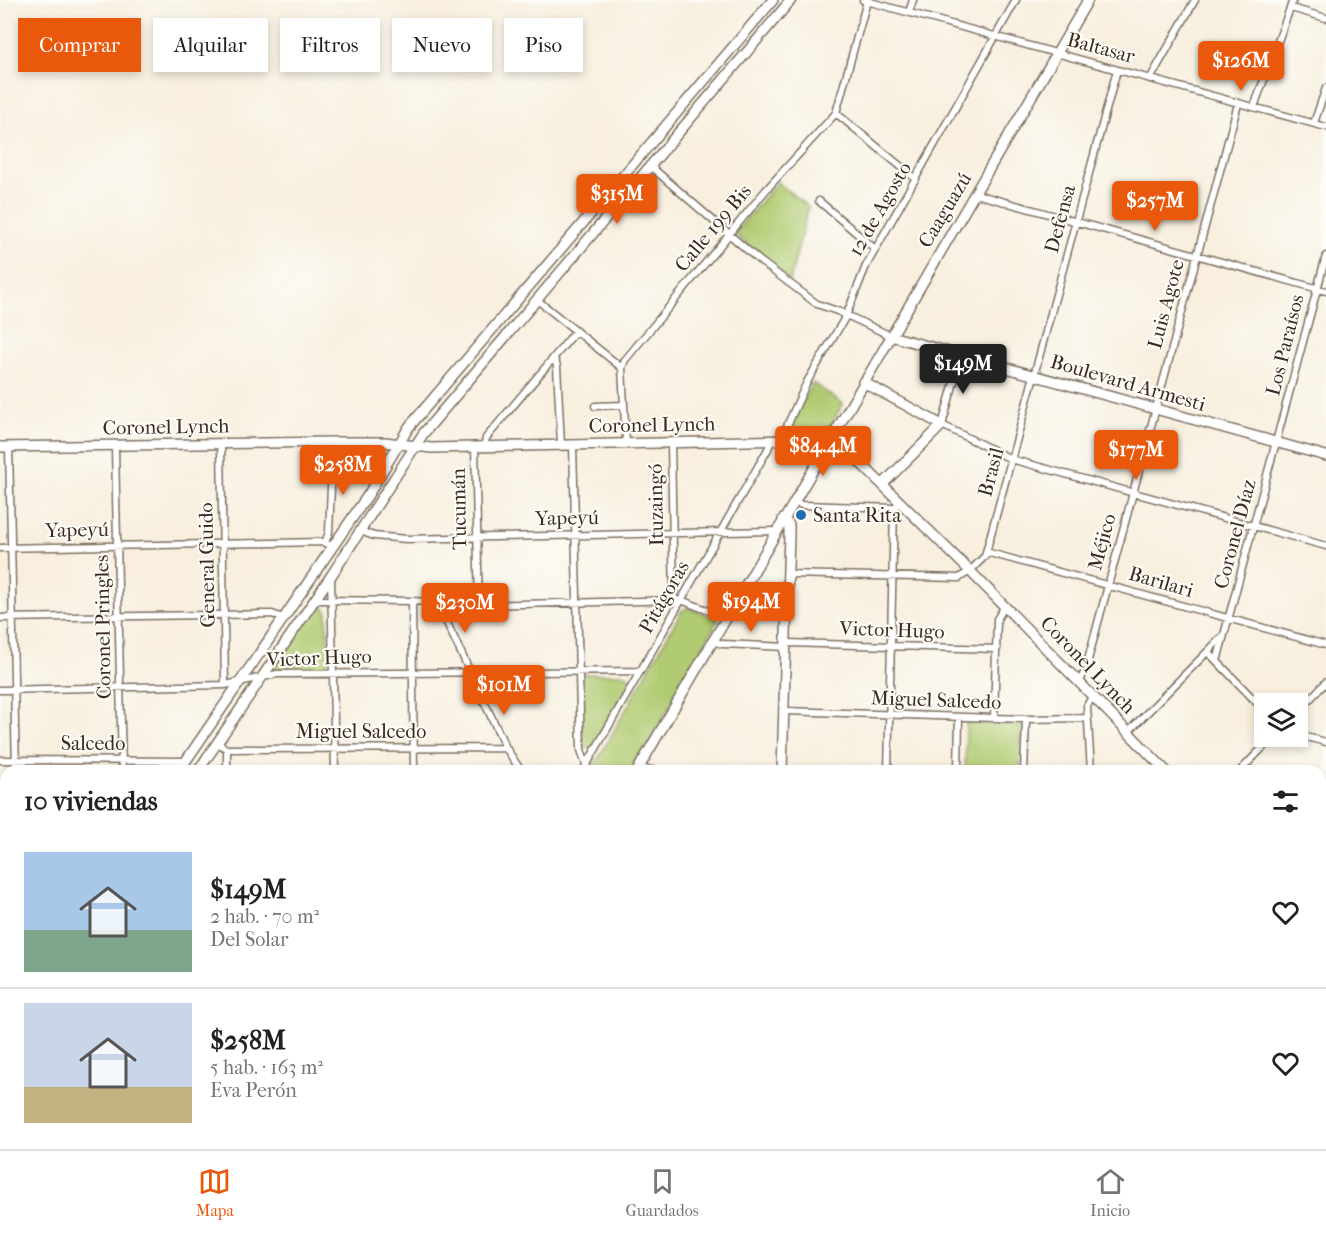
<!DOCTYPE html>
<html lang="es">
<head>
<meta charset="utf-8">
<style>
	:root { --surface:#fff; --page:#f6f6f6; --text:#202124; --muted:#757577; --line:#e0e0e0; --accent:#ea580c }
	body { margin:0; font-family:"IM FELL French Canon",serif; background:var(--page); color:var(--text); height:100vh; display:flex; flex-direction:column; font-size:22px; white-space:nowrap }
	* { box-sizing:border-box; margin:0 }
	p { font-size:20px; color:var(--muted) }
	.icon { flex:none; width:33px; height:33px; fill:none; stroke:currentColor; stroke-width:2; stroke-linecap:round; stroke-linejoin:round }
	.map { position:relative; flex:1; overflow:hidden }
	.sheet { position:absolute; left:0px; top:765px; width:1326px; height:384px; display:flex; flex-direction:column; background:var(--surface); border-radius:18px 18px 0 0; box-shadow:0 3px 9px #0003 }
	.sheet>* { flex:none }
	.banner { position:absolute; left:18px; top:18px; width:600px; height:54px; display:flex; gap:12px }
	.buttons { position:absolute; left:1254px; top:693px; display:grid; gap:12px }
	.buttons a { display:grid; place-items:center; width:54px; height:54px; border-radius:0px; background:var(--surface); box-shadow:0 3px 9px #0003; font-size:30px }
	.price { position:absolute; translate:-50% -51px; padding:0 14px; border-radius:6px; background:var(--accent); color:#fff; font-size:20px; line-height:39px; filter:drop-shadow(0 2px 3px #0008) }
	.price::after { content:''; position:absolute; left:50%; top:36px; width:18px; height:14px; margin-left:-9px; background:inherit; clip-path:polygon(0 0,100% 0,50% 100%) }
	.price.selected { background:#222; color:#fff }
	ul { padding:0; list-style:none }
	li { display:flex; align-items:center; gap:18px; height:150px; padding:0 24px }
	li+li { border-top:2px solid var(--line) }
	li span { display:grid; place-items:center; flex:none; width:168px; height:120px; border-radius:0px; color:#555 }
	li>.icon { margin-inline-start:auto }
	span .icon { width:72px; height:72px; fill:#fffc; stroke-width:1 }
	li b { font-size:26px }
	h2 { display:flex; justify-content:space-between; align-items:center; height:72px; padding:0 24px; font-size:26px }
	.tag { padding:0 21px; border-radius:0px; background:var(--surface); box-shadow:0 3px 9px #0003; font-size:21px; line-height:54px }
	.tag.selected { background:var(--accent); color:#fff }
	.tab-bar { display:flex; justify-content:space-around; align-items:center; height:84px; border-top:2px solid var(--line); background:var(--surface); font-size:16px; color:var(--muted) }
	.tab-bar a { display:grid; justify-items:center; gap:3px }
	.tab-bar .selected { color:var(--accent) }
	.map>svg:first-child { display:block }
</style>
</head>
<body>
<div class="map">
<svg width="1326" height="1149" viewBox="0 0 1326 1149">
	<rect width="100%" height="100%" fill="#fdfcf7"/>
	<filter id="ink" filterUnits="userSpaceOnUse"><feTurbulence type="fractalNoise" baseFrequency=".0167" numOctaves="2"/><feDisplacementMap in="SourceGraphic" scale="12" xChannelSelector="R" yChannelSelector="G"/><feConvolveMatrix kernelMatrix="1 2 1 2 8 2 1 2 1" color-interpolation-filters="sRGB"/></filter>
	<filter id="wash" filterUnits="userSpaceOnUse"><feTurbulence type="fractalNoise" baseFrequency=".008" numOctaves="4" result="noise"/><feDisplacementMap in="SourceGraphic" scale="24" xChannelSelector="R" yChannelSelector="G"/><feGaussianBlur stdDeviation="1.35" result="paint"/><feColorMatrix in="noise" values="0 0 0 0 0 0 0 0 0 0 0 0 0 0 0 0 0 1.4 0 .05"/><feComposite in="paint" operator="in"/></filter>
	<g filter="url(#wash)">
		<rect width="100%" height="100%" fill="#f8efde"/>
		<path fill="#b0cb71" stroke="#767a48" stroke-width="1.5" d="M777 182 808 207 790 281 738 237 737 230Z
			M813 383 843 404 826 433 789 435 786 432Z
			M315 605H322L327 611 328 667 324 670H277L274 667Z
			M687 608 718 618V620L633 771H591L682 610Z
			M581 674H625L631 679 592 748 589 749 583 746Z
			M966 723 1022 726 1020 771H965Z
			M328 1143H419L416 1149H325Z"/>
	</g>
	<g filter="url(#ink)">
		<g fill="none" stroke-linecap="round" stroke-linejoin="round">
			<defs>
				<path id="street" d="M863 0 1326 127
					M1291 8 1326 18
					M909 12 913 0
					M1150 79 1195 0
					M1254 107 1293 0
					M836 113 916 179
					M1314 123 1326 88
					M649 165 760 261 817 304 840 312 891 336
					M976 194 1326 291
					M819 201 875 249
					M536 299 622 368 626 443
					M961 357 942 425 1011 459 1326 546
					M554 358 557 366 561 445
					M622 368 625 360 766 190 836 113 867 1
					M595 406 624 405
					M781 439 807 382 846 316 866 266 1016 0
					M671 443 674 602
					M221 444 225 685
					M573 445 581 750 586 765
					M9 447 16 771
					M115 447 122 771
					M475 447 479 605
					M484 447 486 438 576 331
					M793 502 802 505 894 508
					M360 531 374 536 407 539 776 531
					M325 543 329 532 333 442
					M0 548 322 542 333 546
					M986 552 1326 645
					M787 574 959 578 970 571 985 556 1117 70
					M331 577 335 771
					M315 600 412 601 479 605 681 600 725 617
					M412 601 414 771
					M438 604 506 748 521 771
					M0 618 272 614 283 618
					M711 641 723 644 787 647
					M787 643 997 649
					M1208 652 1264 710
					M1217 661 1326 256
					M1080 681 1085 671 1238 104
					M0 690 225 685 277 674 640 671
					M785 711 1026 719 1087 718
					M1298 712 1326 682
					M994 718 997 619 1005 606
					M1128 732 1222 637
					M1298 735 1326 742
					M217 743 227 749 506 748
					M227 749V771
					M0 760 186 761
					M638 768 657 771
					M583 771 768 449 771 440
					M888 771 894 508 900 502
					M958 771 959 717
					M1024 771 1026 719
					M1091 771 1087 706 1093 695
					M1240 771 1274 736
					M0 832H6
					M1320 840 1326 841
					M0 903H6
					M0 974H6
					M0 1065 6 1067
					M119 1143V1149
					M573 1143V1149
					M678 1143V1149
					M1205 1143V1149
					M12 1149V1143
					M227 1149V1143
					M319 1149 322 1143
					M455 1149V1143
					M888 1149V1143
					M1313 1149V1143"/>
				<path id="secondary" d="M891 336 1326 456
					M863 382 942 425 883 484
					M0 447 333 442H385L431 448 836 439 970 571 1166 771
					M179 771 368 495 409 427 773 0
					M198 771 331 576 423 434 791 0
					M637 771 1088 0
					M782 771 789 534V525L783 519
					M1320 927 1326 934
					M0 1036 6 1027
					M0 1059 6 1051
					M423 1149 426 1143
					M783 1149V1143"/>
			</defs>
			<use href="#street" stroke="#7d6f61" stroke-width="9"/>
			<use href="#secondary" stroke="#7d6f61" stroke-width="12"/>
			<use href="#street" stroke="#fff" stroke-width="6"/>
			<use href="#secondary" stroke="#fff" stroke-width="9"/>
		</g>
	</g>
	<circle fill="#1f6fb2" stroke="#fdfcf7" stroke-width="2" cx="801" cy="515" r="6"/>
	<g text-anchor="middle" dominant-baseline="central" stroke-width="4.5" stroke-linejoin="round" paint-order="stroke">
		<g font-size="20" fill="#3b2a1e" stroke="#fdfcf7">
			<text transform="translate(1101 48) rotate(15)">Baltasar</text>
			<text transform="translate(880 209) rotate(-60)">12 de Agosto</text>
			<text transform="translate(945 210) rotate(-59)">Caaguazú</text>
			<text transform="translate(1060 219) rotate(-75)">Defensa</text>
			<text transform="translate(713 228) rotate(-50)">Calle 199 Bis</text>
			<text transform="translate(1166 304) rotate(-75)">Luis Agote</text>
			<text transform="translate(1285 345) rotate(-76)">Los Paraísos</text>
			<text transform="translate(1128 383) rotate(16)">Boulevard Armesti</text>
			<text transform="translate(652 425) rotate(-1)">Coronel Lynch</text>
			<text transform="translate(166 427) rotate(-1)">Coronel Lynch</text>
			<text transform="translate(991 472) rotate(-75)">Brasil</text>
			<text transform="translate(656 505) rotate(-91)">Ituzaingó</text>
			<text transform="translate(459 509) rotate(-91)">Tucumán</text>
			<text transform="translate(567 518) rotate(-1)">Yapeyú</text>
			<text transform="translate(77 530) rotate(-1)">Yapeyú</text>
			<text transform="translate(1235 534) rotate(-75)">Coronel Díaz</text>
			<text transform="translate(1102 542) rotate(-75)">Méjico</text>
			<text transform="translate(207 565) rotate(-91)">General Guido</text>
			<text transform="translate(1161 582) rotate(16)">Barilari</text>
			<text transform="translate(664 597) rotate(-60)">Pitágoras</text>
			<text transform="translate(103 627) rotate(-91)">Coronel Pringles</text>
			<text transform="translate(892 630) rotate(2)">Victor Hugo</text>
			<text transform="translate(319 658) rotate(-2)">Victor Hugo</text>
			<text transform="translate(1088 665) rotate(46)">Coronel Lynch</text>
			<text transform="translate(936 700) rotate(2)">Miguel Salcedo</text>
			<text x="361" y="731">Miguel Salcedo</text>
			<text x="93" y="743">Salcedo</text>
		</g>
		<g font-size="20" fill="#3b2a1e" stroke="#fdfcf7" text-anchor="start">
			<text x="813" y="515">Santa Rita</text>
		</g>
	</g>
</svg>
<div class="buttons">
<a><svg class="icon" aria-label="layers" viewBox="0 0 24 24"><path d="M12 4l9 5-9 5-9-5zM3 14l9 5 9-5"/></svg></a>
</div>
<b class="price" style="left:1241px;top:92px">$126M</b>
<b class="price" style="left:617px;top:225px">$315M</b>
<b class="price" style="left:1155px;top:232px">$257M</b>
<b class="price selected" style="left:963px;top:395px">$149M</b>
<b class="price" style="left:823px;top:477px">$84.4M</b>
<b class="price" style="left:1136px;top:481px">$177M</b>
<b class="price" style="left:343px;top:496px">$258M</b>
<b class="price" style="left:751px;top:633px">$194M</b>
<b class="price" style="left:465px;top:634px">$230M</b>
<b class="price" style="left:504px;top:716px">$101M</b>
<div class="banner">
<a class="tag selected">Comprar</a>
<a class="tag">Alquilar</a>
<a class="tag">Filtros</a>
<a class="tag">Nuevo</a>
<a class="tag">Piso</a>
</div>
<section class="sheet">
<h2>10 viviendas<svg class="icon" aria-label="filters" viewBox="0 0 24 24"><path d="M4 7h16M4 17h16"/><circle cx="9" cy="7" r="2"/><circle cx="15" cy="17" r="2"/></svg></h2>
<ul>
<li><span style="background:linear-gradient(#a9c7e8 65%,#7fa58c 0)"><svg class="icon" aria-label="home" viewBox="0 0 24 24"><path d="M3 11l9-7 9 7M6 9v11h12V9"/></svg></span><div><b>$149M</b><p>2 hab. · 70 m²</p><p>Del Solar</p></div><svg class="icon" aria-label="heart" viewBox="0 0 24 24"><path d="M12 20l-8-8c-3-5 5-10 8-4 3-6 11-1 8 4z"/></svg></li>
<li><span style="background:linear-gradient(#c9d6e8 70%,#c2b280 0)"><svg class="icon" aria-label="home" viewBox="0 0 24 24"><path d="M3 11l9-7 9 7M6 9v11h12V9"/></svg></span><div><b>$258M</b><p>5 hab. · 163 m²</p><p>Eva Perón</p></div><svg class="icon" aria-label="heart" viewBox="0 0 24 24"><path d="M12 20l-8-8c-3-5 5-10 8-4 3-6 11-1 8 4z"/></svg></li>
</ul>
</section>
</div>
<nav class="tab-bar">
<a class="selected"><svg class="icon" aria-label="map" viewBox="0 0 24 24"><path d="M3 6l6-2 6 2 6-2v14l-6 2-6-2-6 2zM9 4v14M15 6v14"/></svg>Mapa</a>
<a><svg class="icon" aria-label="saved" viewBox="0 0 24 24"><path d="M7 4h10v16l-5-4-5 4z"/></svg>Guardados</a>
<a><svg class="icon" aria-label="home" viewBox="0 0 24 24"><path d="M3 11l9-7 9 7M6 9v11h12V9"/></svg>Inicio</a>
</nav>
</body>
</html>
